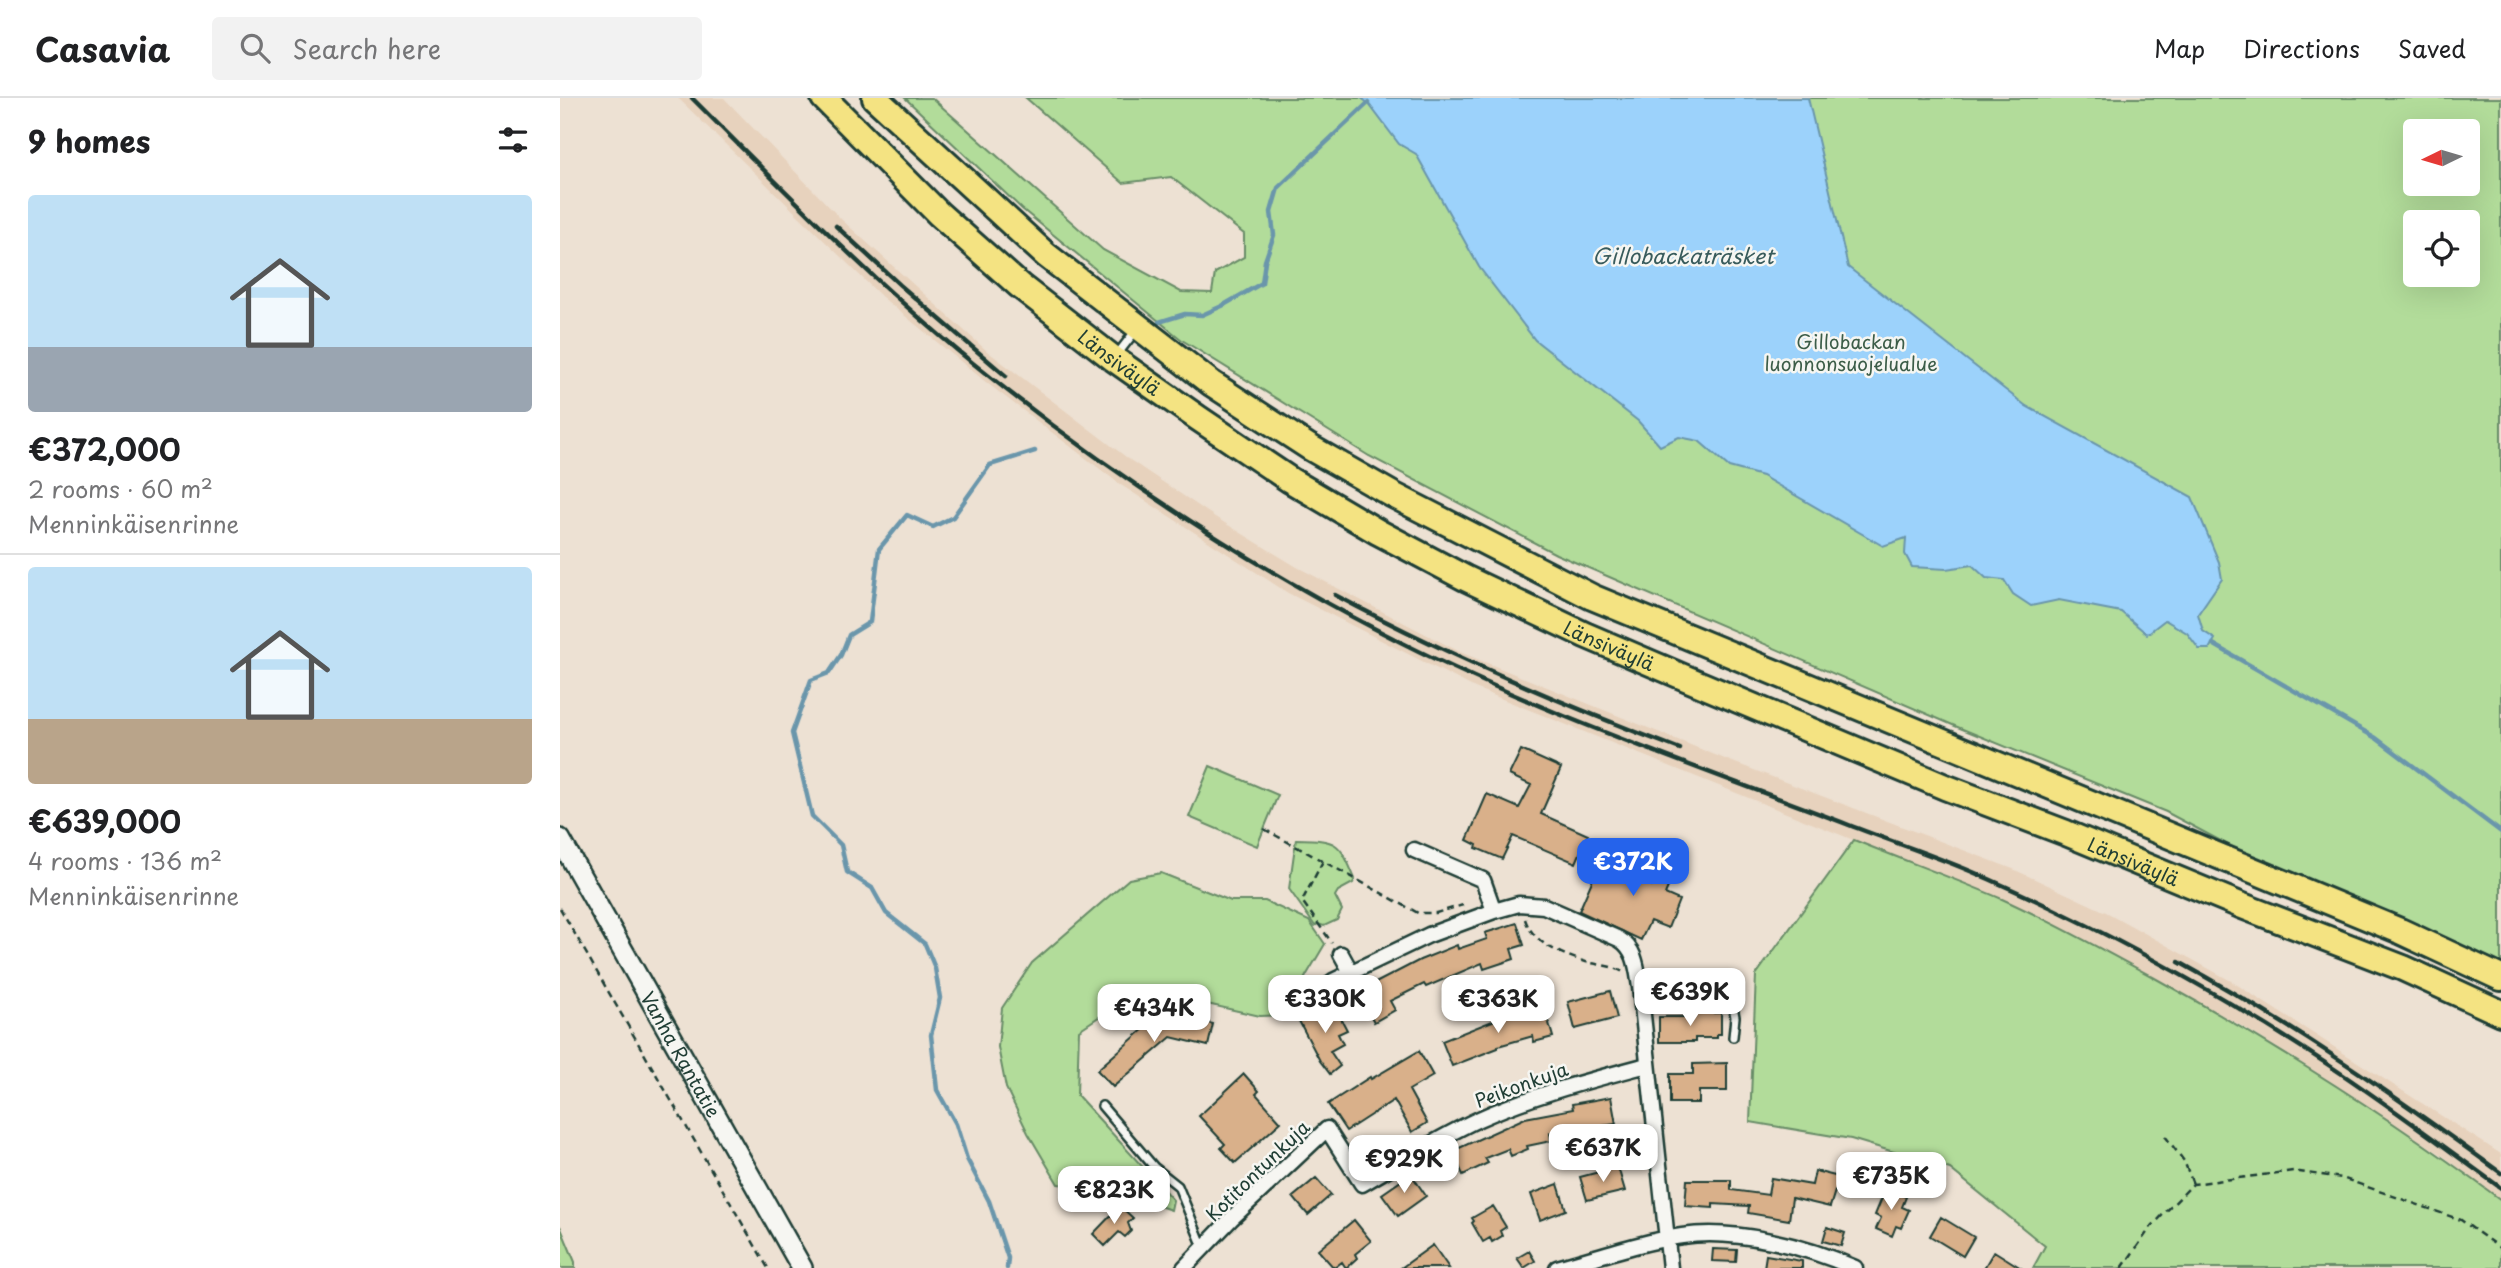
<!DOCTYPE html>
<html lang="en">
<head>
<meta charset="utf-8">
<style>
	:root { --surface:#fff; --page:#f2f2f2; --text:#202124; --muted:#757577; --line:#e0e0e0; --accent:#2563eb }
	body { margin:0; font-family:"Playpen Sans",sans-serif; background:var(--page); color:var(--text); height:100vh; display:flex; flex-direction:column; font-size:26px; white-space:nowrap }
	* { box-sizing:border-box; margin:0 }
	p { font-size:23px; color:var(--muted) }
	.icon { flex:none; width:38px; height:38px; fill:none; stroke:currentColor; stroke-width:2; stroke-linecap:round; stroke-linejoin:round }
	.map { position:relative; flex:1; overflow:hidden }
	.drawer { display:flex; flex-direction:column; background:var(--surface); width:560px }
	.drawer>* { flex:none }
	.needle { width:46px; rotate:265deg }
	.buttons { position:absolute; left:1843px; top:21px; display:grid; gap:14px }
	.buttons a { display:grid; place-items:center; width:77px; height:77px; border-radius:7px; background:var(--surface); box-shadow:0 7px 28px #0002; font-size:35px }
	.price { position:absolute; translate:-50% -60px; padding:0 16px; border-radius:14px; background:#fff; color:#222; font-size:23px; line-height:46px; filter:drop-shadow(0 2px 4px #0008) }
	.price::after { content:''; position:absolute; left:50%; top:42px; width:21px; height:16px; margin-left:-10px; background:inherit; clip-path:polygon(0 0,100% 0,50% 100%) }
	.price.on { background:var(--accent); color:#fff }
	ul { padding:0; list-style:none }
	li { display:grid; align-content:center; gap:14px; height:371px; padding:0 28px }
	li+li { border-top:2px solid var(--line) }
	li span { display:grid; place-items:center; height:217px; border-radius:7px; color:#555 }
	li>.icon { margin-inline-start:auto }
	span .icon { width:126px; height:126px; fill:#fffc; stroke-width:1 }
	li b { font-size:30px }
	h2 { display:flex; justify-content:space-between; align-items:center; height:84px; padding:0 28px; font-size:30px }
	header { display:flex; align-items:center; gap:42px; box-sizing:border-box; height:98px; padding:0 35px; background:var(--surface); border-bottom:2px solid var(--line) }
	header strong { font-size:33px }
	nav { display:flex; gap:38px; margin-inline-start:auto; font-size:24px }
	.search { width:490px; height:63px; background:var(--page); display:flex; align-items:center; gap:18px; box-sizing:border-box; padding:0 24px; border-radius:7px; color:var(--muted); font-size:26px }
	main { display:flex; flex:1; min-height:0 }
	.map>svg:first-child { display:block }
</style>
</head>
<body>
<header>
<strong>Casavia</strong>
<div class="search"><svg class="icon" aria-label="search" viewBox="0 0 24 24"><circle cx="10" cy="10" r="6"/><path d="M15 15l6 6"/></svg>Search here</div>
<nav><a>Map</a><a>Directions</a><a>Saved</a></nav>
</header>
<main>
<section class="drawer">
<h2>9 homes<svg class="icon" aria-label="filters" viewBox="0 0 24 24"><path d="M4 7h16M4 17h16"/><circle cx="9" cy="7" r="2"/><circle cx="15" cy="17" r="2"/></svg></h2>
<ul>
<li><span style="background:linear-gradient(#bfe0f5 70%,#9aa5b1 0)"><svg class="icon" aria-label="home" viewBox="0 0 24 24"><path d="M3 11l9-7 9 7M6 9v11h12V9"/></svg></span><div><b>€372,000</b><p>2 rooms · 60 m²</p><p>Menninkäisenrinne</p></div></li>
<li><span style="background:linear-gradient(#bfe0f5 70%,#b9a48a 0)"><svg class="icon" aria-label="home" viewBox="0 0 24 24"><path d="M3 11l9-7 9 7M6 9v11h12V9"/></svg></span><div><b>€639,000</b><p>4 rooms · 136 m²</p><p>Menninkäisenrinne</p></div></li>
</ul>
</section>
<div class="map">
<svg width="1941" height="1170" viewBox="0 0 1941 1170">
	<rect width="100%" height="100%" fill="#ede1d3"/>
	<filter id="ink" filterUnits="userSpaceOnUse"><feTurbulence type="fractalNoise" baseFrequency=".0143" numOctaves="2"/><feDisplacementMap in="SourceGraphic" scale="14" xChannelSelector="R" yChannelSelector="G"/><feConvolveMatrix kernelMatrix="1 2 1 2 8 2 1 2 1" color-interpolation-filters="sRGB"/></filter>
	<g filter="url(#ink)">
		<path fill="#e7d2bd" d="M118 0H164L282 122 427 253 570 362 655 419 737 469 900 554 1165 661 1453 771 1548 815 1671 883 1941 1056V1102L1882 1057 1756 974 1680 927 1544 853 1443 802 915 590 728 495 561 387 427 285 322 199Z"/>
		<path fill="#b2dc9a" stroke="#688c67" stroke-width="2" fill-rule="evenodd" d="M345 0H372L543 152 621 194 652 195 655 175 684 159V136L611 79 563 85 466 0H1941V867L1708 768 1606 714 1395 628 996 456 809 358 622 242 462 111ZM1855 33H1908V86H1855ZM1855 124H1908V177H1855Z
			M650 668 718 697 697 748 629 719Z
			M736 741C777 742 779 742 795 781L793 785 778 793 775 798 782 812 777 822 764 828 758 826 755 828 729 791Z
			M1294 742C1343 762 1393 780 1442 801 1493 824 1543 852 1593 879 1714 946 1830 1019 1941 1102V1170H1473L1485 1148 1390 1071 1291 1041 1190 1024 1196 877Z
			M601 775 671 803H705L749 823 765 846 746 878 727 917 700 918 581 891 519 932 517 997 613 1102 611 1112C574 1099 538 1090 498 1086L468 1035 446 990 438 949 442 910 472 865 569 781Z
			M0 1128 15 1164V1170H0Z"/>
		<path fill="#9cd2fb" stroke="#6a96ab" stroke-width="2" d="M801 0H1248L1288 169 1466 308 1632 399 1659 464 1662 481 1638 516 1643 533 1655 541 1649 551H1639L1627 535 1605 522 1587 536 1561 514 1499 502 1471 508 1453 496 1444 482 1426 480 1412 467 1386 471 1352 469 1345 456 1346 440 1323 448 1202 378 1169 369 1139 343 1119 339 1100 348 1078 323 975 242 919 169 856 56 839 46 808 5Z"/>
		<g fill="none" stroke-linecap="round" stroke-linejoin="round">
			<path stroke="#6a96ab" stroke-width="4.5" d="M599 224 625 216 642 217 662 208 702 185 705 163 714 137 711 114 718 90 808 5
				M1653 546 1816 640 1941 734
				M447 1170 448 1160 429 1103 407 1061 396 1026 377 992 371 937 380 900 375 870 365 846 326 815 312 790 287 774 281 747 252 718 232 635 251 582 269 575 281 557 289 537 310 524 319 451 347 417 373 429 393 419 430 367 475 353"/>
		</g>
		<path fill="#d9b08a" stroke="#1f3d34" stroke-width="2" d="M961 652 1001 670 981 716 1028 737 1016 765 953 738 942 761 916 750 917 747 907 742 927 696 959 710 971 687 949 677Z
			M1109 744 1124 751 1105 796 1119 802 1108 830 1090 823 1081 842 1019 813 1038 769 1048 774 1056 772 1093 788 1107 757 1104 756Z
			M957 825 964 847 951 851 954 861 924 871 922 865 866 889 864 886 830 903 835 912 814 924 798 894 860 862 897 847 898 851 927 841 925 835Z
			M1050 893 1057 920 1015 931 1008 904Z
			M773 905 787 932 778 936 783 946 770 953 780 968 770 976 760 963 739 923Z
			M984 908 993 939 974 944 973 938 938 948V950L892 968 882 943 940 920Z
			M603 914 653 926 648 948 611 939 553 989 537 972Z
			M1134 915H1161V936H1157V940H1135V944H1099V919H1134Z
			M859 953 873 978 849 992 867 1025 852 1034 834 1002 786 1033 768 1006 810 979 811 981Z
			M1167 965V993H1139V1005H1110V976H1133V966Z
			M684 976 699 993 696 996 721 1024 675 1065 661 1050 665 1046 639 1018Z
			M1051 999 1056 1026 990 1035 991 1043 967 1048 968 1051 951 1058 948 1051 925 1060 928 1065 903 1077 899 1068 882 1076 875 1061 965 1020 1013 1011 1012 1006Z
			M1058 1069 1065 1093 1027 1102 1020 1079Z
			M1255 1073 1283 1080 1280 1094 1275 1093 1270 1109 1232 1100 1229 1122 1188 1115 1189 1108 1153 1106V1110L1125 1108 1127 1082H1171V1092L1208 1097 1211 1080 1252 1087Z
			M851 1076 866 1098 838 1118 822 1096Z
			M756 1080 771 1097 748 1117 733 1099Z
			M998 1086 1006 1112 980 1122 971 1096Z
			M1326 1090 1346 1099 1342 1109 1349 1112 1341 1130 1336 1128 1332 1138 1316 1131 1321 1120 1315 1117Z
			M560 1108 573 1120 568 1125 571 1133 565 1139 559 1134 545 1148 533 1136Z
			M933 1108 946 1129 940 1133 942 1138 932 1144 930 1140 923 1144 912 1125 914 1123 912 1120Z
			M1381 1119 1414 1139 1403 1158 1370 1138Z
			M794 1122 811 1143 795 1156 797 1160 786 1170 782 1164 774 1170 758 1152Z
			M1267 1129 1285 1135 1281 1148 1263 1143Z
			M873 1147 889 1170H841Z
			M1153 1151 1177 1152 1176 1164 1152 1163Z
			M969 1153 975 1163 964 1170 957 1160Z
			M1434 1153 1461 1170H1424Z
			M1206 1157 1242 1163V1170H1204Z"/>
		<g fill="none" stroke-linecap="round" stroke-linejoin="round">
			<defs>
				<path id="service" d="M556 258 577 231
					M1081 889C1109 886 1145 877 1170 892L1175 919 1173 939
					M542 1008 594 1069 618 1088 643 1149"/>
				<path id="minor" d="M854 752 923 782 934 813 959 806 984 808 1059 841C1076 851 1077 871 1080 889L1110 1170
					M781 856 791 874
					M773 883 869 837 934 813
					M624 1170 672 1120 767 1031 802 1086C840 1064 878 1040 919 1021 972 997 1031 982 1087 967
					M997 1170C1038 1159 1080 1144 1122 1138 1175 1130 1246 1148 1295 1170"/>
				<g id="secondary">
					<path id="s1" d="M0 741 242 1170"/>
				</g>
				<g id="motorway">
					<path id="s2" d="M264 0 379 116 460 188 554 261 638 320 730 382 818 434 905 480 1025 537 1128 581 1385 689 1506 735 1680 807 1843 870 1941 915"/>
					<path d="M315 0 486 157 651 285 749 349 833 397 1032 499 1840 833 1941 880"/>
				</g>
			</defs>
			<use href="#service" stroke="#1f3d34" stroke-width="12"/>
			<use href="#minor" stroke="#1f3d34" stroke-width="19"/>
			<use href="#secondary" stroke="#1f3d34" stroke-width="24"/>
			<use href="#motorway" stroke="#1f3d34" stroke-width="30"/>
			<path stroke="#1f3d34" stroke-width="2.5" stroke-dasharray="7 5" stroke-linecap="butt" d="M704 731 858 815H876L903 807
				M763 763 742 803 772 845
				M0 810 208 1170
				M965 821C973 846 1003 857 1026 864 1038 867 1051 867 1063 874
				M1605 1038 1624 1063 1633 1086
				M1562 1170 1591 1129 1633 1086 1733 1073 1782 1080 1901 1122 1941 1151"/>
			<use href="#service" stroke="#f6f6f2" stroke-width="7"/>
			<use href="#minor" stroke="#f6f6f2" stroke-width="14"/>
			<use href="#secondary" stroke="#f6f6f2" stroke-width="19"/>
			<use href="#motorway" stroke="#f4e382" stroke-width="24"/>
			<path stroke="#1f3d34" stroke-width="4.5" d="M132 0C228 96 323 194 429 278 552 376 684 463 823 535 973 613 1132 667 1289 727 1335 745 1383 760 1429 781 1546 833 1660 895 1767 966 1826 1005 1883 1048 1941 1090
				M276 128 340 187 446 278
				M775 497C887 557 1002 606 1120 651
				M1619 864C1732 926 1837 999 1941 1075"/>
		</g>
	</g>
	<g text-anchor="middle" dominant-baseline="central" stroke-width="5" stroke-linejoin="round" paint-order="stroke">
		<g font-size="19" fill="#3c5d48" stroke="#f6f6f2">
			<text x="1291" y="243">Gillobackan<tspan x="1291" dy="22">luonnonsuojelualue</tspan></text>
		</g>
		<g font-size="19" fill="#1f3d34" stroke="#f6f6f2">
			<text stroke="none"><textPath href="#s2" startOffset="397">Länsiväylä</textPath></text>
			<text stroke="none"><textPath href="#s2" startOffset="964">Länsiväylä</textPath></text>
			<text stroke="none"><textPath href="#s2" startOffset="1531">Länsiväylä</textPath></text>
			<text stroke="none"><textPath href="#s1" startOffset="247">Vanha Rantatie</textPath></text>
			<text transform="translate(961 986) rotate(-20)">Peikonkuja</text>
			<text transform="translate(697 1072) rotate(-44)">Kotitontunkuja</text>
		</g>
		<g font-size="21" font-style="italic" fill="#385b5c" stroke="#f6f6f2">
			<text x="1123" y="157">Gillobackaträsket</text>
		</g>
	</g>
</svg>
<div class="buttons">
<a><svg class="needle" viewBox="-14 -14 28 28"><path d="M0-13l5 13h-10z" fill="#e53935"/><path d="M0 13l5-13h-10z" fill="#757577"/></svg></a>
<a><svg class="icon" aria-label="locate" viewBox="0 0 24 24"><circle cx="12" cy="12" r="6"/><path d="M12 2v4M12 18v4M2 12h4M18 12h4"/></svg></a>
</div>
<b class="price on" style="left:1073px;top:800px">€372K</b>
<b class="price" style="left:1130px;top:930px">€639K</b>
<b class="price" style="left:765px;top:937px">€330K</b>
<b class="price" style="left:938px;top:937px">€363K</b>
<b class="price" style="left:594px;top:946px">€434K</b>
<b class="price" style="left:1043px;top:1086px">€637K</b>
<b class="price" style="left:844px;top:1097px">€929K</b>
<b class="price" style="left:1331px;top:1114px">€735K</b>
<b class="price" style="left:554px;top:1128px">€823K</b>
</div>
</main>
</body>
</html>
